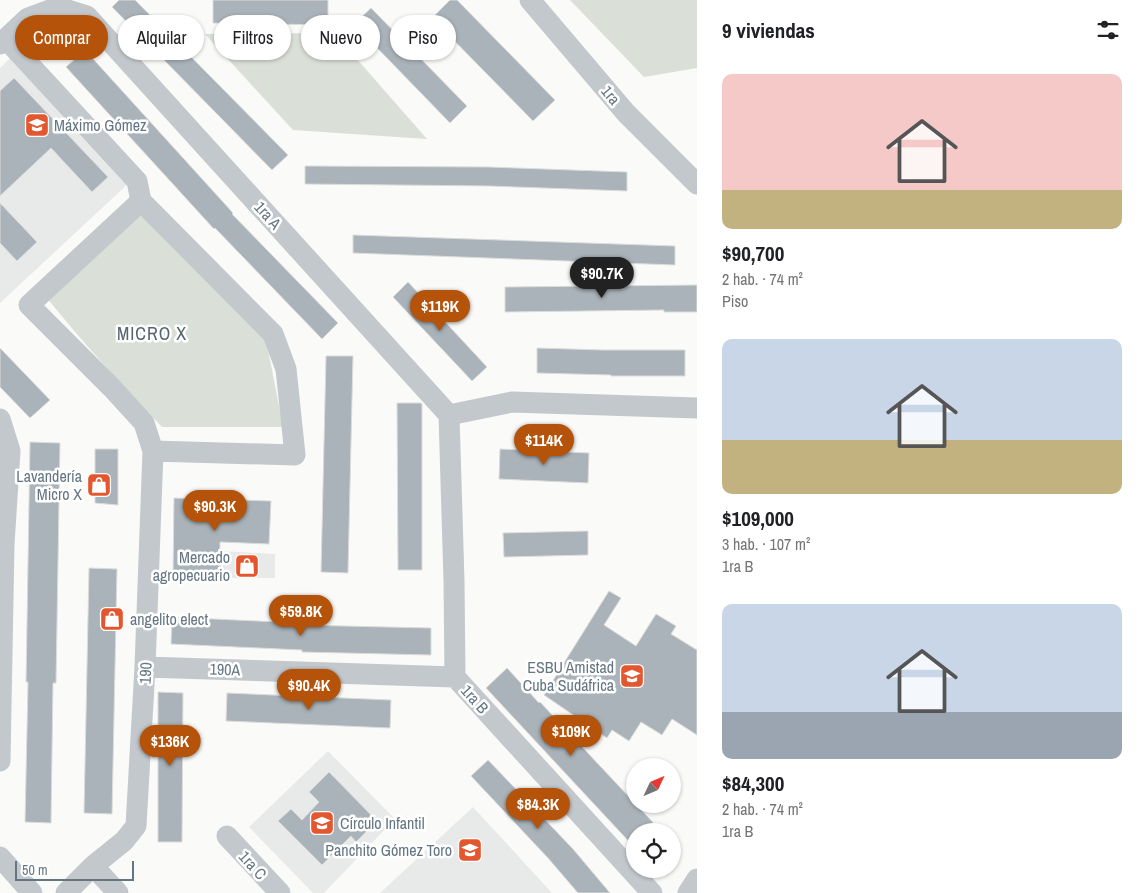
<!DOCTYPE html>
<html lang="es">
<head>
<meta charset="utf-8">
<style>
	:root { --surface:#fff; --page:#f2f2f2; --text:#202124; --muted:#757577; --accent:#b45309 }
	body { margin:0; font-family:"Archivo Narrow",sans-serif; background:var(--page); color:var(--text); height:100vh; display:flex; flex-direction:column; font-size:19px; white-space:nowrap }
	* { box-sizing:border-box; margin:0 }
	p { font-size:16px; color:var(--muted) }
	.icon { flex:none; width:28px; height:28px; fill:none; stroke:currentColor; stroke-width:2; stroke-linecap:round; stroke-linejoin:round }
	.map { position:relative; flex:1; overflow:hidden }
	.details { display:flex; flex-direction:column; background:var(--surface); width:450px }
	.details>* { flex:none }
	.banner { position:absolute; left:15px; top:15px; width:475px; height:45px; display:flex; gap:10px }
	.needle { width:32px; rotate:46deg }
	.buttons { position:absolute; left:626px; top:758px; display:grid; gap:10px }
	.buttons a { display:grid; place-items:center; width:55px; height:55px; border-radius:50%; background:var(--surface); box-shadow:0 1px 4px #0004; font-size:25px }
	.scale { position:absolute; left:15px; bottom:12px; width:119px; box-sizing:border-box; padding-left:5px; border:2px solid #657683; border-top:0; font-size:14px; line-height:18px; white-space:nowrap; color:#657683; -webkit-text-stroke:4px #fff; paint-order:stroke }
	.price { position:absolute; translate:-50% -42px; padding:0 11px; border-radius:18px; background:var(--accent); color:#fff; font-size:16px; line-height:32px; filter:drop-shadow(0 1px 2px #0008) }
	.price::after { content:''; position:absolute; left:50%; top:30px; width:15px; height:11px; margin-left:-8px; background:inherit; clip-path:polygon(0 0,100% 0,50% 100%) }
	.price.selected { background:#222; color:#fff }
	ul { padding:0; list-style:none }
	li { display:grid; align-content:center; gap:10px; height:265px; padding:0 25px }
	li span { display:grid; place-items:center; height:155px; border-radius:10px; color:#555 }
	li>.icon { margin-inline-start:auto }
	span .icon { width:90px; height:90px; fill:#fffc; stroke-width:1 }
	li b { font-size:21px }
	h2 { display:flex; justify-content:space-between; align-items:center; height:60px; padding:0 25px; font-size:21px }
	.chip { padding:0 18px; border-radius:22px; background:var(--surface); box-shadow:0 1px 4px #0004; font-size:18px; line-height:45px }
	.chip.selected { background:var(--accent); color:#fff }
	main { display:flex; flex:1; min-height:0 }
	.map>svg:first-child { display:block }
</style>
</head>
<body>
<main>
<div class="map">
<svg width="697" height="893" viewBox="0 0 697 893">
	<rect width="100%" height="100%" fill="#fafaf8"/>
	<path fill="#e8e9e9" d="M11 57 129 183 0 303V68Z
		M220 551 275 554V578H220Z
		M328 751 395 819 324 893H313L249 827Z
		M473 807 552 893H380Z"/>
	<path fill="#dadfd7" d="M570 0H697V68L644 77Z
		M334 33 427 139 293 130 205 34Z
		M140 212 266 339 283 427H162C122 385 83 343 47 298Z"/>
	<path fill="#aab3b9" stroke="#dcdcda" d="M119 0H135L288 155 272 170 112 7Z
		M213 0H328V25L213 23Z
		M450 0H457L555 100 533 121 432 18Z
		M371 8 467 106 450 123 354 24Z
		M85 50 233 213 232 214 338 323 322 339 215 228 214 229 66 67Z
		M14 78 108 177 92 192 51 148 0 196V91Z
		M305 166 489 167 627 172V191L489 186 305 184Z
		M0 203 37 242 17 261 0 243Z
		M353 235 675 246V265L353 253Z
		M408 282 487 367 472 381 393 297Z
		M697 285V312H664V310L505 312V287Z
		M0 348 50 400 30 418 0 387Z
		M537 348 603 350H685V376H611V375L537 373Z
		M326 356H353L348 573 321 572Z
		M397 403H421L422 404V570H398Z
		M30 442 60 443 56 683H53L51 823 25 822 28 682H26Z
		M95 449H118V505L95 503Z
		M500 449 589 453 588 483 499 479Z
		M174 498 271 501 269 544 220 542V578L173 576Z
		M588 531V555L504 557 503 533Z
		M89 568 117 569 112 814 84 813Z
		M609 591 621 598 604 625 636 646 656 614 676 626 671 634 697 650V735L672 719 662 735 641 722 629 741 612 730 607 738 544 695Z
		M172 617 300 623V625L431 628V655L302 652V650L171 644Z
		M507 668 539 703 540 702 661 831H635V848L486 688Z
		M158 692 183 693 182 842H158Z
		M227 693 391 700 390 728 226 721Z
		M488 760 573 849 610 893H578L548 858 471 776Z
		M329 772 377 821 356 842 351 836 322 865 278 821 291 809 302 820 319 802 309 792Z"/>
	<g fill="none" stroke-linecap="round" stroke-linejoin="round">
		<path stroke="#c3c8cc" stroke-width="21" d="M530 0 626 113 697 184
			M6 39 137 181 141 201 273 334 286 369 295 455 153 451
			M0 44 28 18 58 7 87 16 449 415
			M449 415 454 581 455 677 652 893
			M449 415 512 402 697 408
			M0 419 10 451 4 544 0 761
			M145 667 455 677
			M227 836 280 893
			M0 857 32 893
			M93 866 118 893
			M66 893 93 866 124 841 136 826 145 667 153 451 144 423 112 388 29 305 141 201
			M688 893 697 879"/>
	</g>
	<defs>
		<symbol id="school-square" viewBox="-11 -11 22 22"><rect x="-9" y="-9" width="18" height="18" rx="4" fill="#e4572e" stroke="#fff"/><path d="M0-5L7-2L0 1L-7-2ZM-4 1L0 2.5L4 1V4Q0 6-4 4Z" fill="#fff"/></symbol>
		<symbol id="shop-square" viewBox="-11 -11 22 22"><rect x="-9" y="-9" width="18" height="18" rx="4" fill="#e4572e" stroke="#fff"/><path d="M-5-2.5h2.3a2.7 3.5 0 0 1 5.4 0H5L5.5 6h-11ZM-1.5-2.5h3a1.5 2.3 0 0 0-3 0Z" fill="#fff"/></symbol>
	</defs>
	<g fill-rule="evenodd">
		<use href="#school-square" x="23" y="111" width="28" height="28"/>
		<use href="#shop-square" x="85" y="471" width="28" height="28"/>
		<use href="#shop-square" x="233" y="552" width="28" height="28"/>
		<use href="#shop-square" x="98" y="605" width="28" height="28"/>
		<use href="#school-square" x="618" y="662" width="28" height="28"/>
		<use href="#school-square" x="308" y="809" width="28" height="28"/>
		<use href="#school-square" x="456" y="836" width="28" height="28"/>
	</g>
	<g text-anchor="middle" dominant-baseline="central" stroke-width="5" stroke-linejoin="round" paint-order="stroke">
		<g font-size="16" fill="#657683" stroke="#fff">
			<text transform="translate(611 95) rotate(50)">1ra</text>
			<text transform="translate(268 215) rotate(48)">1ra A</text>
			<text transform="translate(225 669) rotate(2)">190A</text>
			<text transform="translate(145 673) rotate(-87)">190</text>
			<text transform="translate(475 699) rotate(48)">1ra B</text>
			<text transform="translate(253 865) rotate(47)">1ra C</text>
		</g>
		<g font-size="16" fill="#657683" stroke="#fff" text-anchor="end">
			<text x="54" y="125" text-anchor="start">Máximo Gómez</text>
			<text x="82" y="476">Lavandería<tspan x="82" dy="18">Micro X</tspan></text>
			<text x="230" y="557">Mercado<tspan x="230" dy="18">agropecuario</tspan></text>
			<text x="130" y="619" text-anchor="start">angelito elect</text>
			<text x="614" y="667">ESBU Amistad<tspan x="614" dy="18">Cuba Sudáfrica</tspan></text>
			<text x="340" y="823" text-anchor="start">Círculo Infantil</text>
			<text x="452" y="850">Panchito Gómez Toro</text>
		</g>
		<g font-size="18" letter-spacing="1" fill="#57646e" stroke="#fff">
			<text x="152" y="333">MICRO X</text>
		</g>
	</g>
</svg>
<div class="buttons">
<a><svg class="needle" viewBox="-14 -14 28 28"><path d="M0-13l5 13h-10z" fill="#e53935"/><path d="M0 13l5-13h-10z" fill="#757577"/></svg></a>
<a><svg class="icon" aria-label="locate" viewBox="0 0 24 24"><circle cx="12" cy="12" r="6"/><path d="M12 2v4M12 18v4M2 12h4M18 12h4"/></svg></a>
</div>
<div class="scale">50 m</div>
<b class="price selected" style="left:602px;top:299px">$90.7K</b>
<b class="price" style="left:440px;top:332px">$119K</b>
<b class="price" style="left:544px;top:466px">$114K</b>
<b class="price" style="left:215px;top:532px">$90.3K</b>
<b class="price" style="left:301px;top:637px">$59.8K</b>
<b class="price" style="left:309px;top:711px">$90.4K</b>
<b class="price" style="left:571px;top:757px">$109K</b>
<b class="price" style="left:170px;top:767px">$136K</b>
<b class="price" style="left:538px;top:830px">$84.3K</b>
<div class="banner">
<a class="chip selected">Comprar</a>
<a class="chip">Alquilar</a>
<a class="chip">Filtros</a>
<a class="chip">Nuevo</a>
<a class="chip">Piso</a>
</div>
</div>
<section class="details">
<h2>9 viviendas<svg class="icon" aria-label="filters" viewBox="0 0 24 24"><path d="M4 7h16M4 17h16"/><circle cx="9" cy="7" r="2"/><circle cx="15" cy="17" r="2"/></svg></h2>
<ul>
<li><span style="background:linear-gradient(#f6c9c9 75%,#c2b280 0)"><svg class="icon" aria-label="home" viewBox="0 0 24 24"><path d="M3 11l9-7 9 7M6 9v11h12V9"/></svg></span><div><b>$90,700</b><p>2 hab. · 74 m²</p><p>Piso</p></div></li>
<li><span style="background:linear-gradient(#c9d6e8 65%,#c2b280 0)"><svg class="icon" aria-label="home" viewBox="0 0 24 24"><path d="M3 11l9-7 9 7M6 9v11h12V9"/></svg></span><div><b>$109,000</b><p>3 hab. · 107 m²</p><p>1ra B</p></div></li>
<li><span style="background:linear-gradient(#c9d6e8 70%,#9aa5b1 0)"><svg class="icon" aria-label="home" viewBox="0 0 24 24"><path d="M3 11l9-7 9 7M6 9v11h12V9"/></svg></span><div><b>$84,300</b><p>2 hab. · 74 m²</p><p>1ra B</p></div></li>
</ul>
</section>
</main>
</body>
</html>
